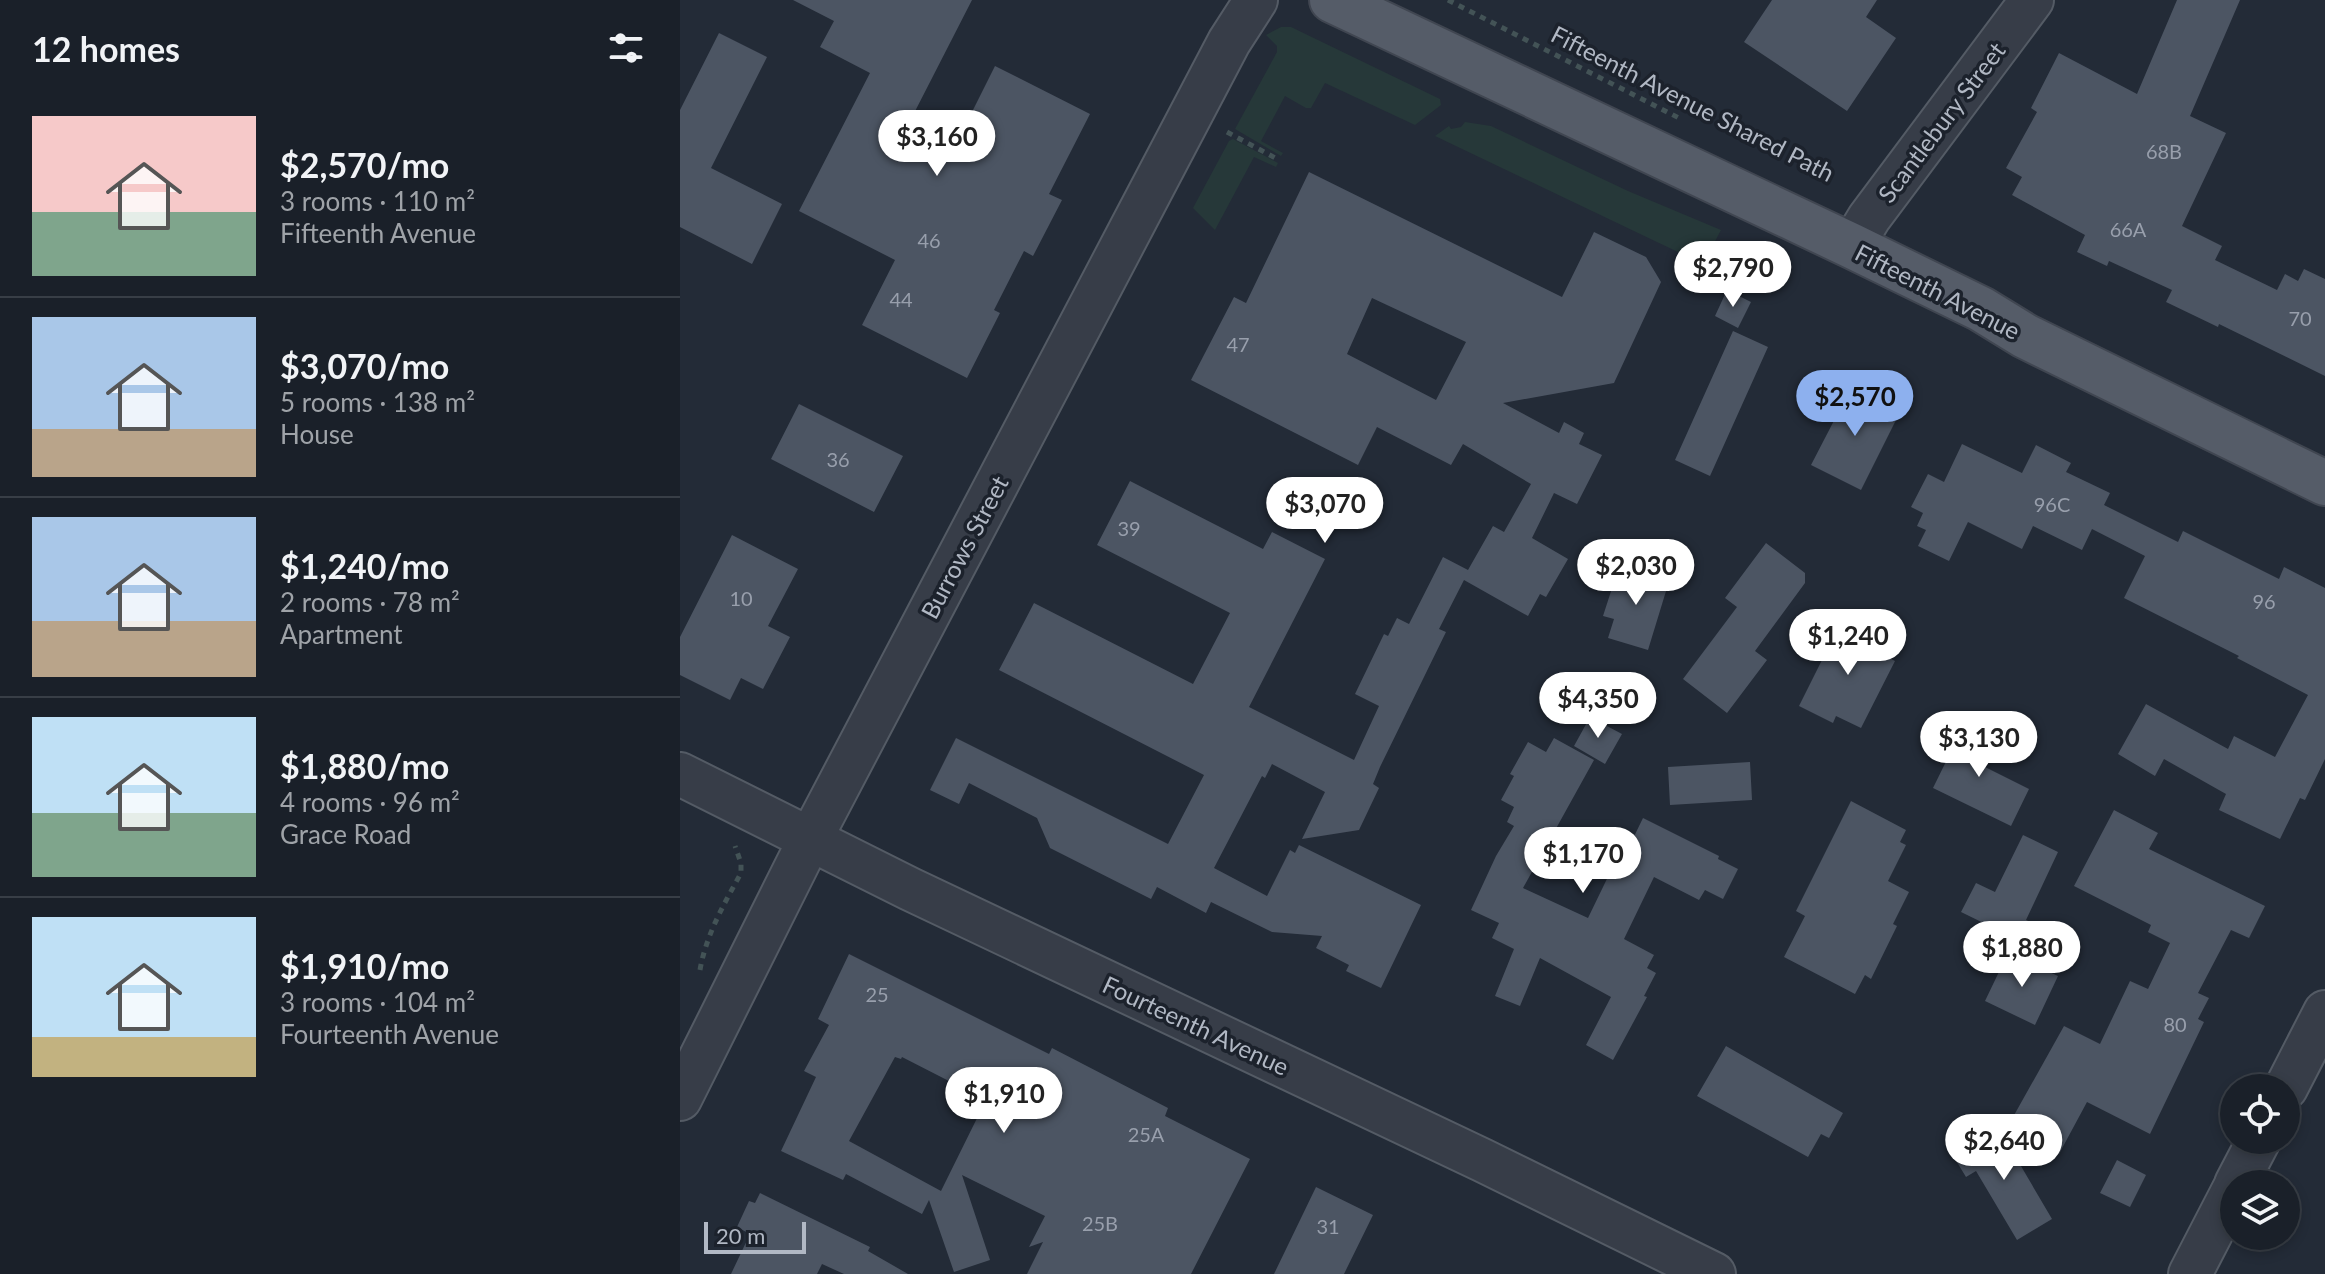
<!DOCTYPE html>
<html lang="en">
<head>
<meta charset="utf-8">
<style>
	:root { --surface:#1a2029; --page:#232831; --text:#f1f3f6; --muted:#9fa3a8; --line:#383e46; --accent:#8db0ee }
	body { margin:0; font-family:Lato,sans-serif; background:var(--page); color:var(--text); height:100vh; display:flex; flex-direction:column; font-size:30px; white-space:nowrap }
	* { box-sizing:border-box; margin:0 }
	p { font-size:26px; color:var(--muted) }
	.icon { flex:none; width:44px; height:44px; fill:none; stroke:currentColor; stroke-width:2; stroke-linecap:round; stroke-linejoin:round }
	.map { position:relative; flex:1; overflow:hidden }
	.side { display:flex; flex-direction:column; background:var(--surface); width:680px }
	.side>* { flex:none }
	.buttons { position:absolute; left:1540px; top:1074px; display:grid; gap:16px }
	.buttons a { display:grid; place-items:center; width:80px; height:80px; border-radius:50%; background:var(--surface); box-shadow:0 4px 12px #0003,0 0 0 2px var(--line); font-size:40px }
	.scale { position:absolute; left:24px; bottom:20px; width:102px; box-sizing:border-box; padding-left:8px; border:4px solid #b1b8c4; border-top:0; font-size:22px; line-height:28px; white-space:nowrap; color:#b1b8c4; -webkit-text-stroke:6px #1c222c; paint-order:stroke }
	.price { position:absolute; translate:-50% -68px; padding:0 18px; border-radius:28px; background:#fff; color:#222; font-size:26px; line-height:52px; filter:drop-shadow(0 2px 4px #0008) }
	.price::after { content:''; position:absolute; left:50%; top:48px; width:24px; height:18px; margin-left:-12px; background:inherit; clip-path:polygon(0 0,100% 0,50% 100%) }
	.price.on { background:var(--accent); color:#111 }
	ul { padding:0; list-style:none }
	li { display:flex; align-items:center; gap:24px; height:200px; padding:0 32px }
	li+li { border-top:2px solid var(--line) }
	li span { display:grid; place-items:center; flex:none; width:224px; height:160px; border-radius:0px; color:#555 }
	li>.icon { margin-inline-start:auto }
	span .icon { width:96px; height:96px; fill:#fffc; stroke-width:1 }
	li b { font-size:34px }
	h2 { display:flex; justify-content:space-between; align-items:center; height:96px; padding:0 32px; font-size:34px }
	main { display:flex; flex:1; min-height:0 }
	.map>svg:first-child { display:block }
</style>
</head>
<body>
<main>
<section class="side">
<h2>12 homes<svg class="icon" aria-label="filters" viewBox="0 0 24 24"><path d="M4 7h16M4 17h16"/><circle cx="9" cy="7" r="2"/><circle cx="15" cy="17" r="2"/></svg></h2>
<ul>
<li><span style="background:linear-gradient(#f6c9c9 60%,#7fa58c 0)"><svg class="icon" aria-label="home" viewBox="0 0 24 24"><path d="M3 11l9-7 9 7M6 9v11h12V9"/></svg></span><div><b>$2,570/mo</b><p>3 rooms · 110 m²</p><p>Fifteenth Avenue</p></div></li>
<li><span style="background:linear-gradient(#a9c7e8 70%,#b9a48a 0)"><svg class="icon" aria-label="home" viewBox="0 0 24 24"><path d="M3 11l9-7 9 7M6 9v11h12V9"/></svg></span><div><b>$3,070/mo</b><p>5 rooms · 138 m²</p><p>House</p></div></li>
<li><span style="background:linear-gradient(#a9c7e8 65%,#b9a48a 0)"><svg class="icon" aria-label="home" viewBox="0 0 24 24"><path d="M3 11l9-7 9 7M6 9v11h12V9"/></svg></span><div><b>$1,240/mo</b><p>2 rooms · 78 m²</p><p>Apartment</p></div></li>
<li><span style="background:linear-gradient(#bfe0f5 60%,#7fa58c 0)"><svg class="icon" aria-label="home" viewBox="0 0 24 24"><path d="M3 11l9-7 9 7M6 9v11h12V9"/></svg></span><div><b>$1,880/mo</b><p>4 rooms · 96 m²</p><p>Grace Road</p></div></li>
<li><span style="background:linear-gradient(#bfe0f5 75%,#c2b280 0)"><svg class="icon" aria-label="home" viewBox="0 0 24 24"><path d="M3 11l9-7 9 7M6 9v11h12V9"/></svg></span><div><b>$1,910/mo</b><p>3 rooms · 104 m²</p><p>Fourteenth Avenue</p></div></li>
</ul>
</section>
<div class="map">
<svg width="1645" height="1274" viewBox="0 0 1645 1274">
	<rect width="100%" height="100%" fill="#232b37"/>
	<path fill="#263839" d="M601 27H611L760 99 761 105 735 125 645 83 631 108H626L605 96 581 141 603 153 601 156 555 129 597 52V46L586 35Z
		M785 122 811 126 948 191 1041 230 1023 264 755 136 769 126 771 129 781 127Z
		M553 139 598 163 596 167 574 157 535 230 513 208 549 141Z"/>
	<path fill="#4c5563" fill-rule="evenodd" d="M113 0H292L229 123 275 146 315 66 410 114 369 194 382 200 353 256 344 251 314 310 320 313 287 378 182 325 215 260 119 211 190 73 140 47 154 21Z
		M1092 0H1197L1186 17 1216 38 1167 111 1064 42Z
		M1497 0H1560L1510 116 1546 133 1502 226 1542 246 1535 260 1597 290 1605 274 1618 281 1624 269 1645 279V376L1539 324 1538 327 1486 302 1492 290 1429 261 1427 266 1397 252 1405 235 1332 195 1342 177 1326 168 1357 112 1351 108 1379 53 1457 94Z
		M39 33 87 57 31 168 102 204 72 264 0 227V110Z
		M629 172 882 297 914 232 966 257 981 282 934 383 823 403 879 433 884 422 904 433 899 444 922 455 897 504 874 493 852 538 888 559 866 597 860 594 848 616 784 580 759 629 766 632 700 767 693 784 699 788 679 830 622 839 645 792 592 764 585 778 582 776 534 868 587 896 610 850 615 853 619 845 741 905 701 988 666 971 669 965 636 948 642 936 592 932 531 902 526 913 477 887 471 899 370 848 357 818 289 783 279 804 250 790 276 738 488 844 524 775 319 670 354 603 513 684 550 613 417 545 450 481 583 549 592 532 645 559 569 707 674 760 699 706 675 694 704 634 708 636 717 618 729 624 763 557 788 570 813 526 824 532 851 484 783 444 771 465 697 427 678 465 511 380 554 297 566 303ZM692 298 786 342 756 400 667 354Z
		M1047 290 1071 302 1058 328 1035 316Z
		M1053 331 1088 347 1030 476 995 460Z
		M1174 382 1201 396 1195 407 1217 418 1181 490 1131 465Z
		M119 404 223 456 194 512 91 459Z
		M1282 444 1342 473 1356 445 1391 463 1386 472 1430 493 1424 505 1498 542 1503 531 1599 579 1604 567 1645 588V759L1625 800 1620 798 1600 839 1539 810 1546 794 1484 759 1475 776 1438 754 1466 704 1548 749 1554 736 1595 757 1628 695 1557 658 1559 656 1444 598 1465 556 1412 529 1402 550 1353 526 1342 549 1288 522 1269 561 1238 546 1246 530 1237 526 1243 513 1231 507 1248 474 1264 482Z
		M52 535 118 569 88 626 110 637 83 689 61 678 50 700 0 675V637Z
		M1086 543 1125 573V583L1075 651 1087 660 1047 713 1003 679 1057 607 1045 598Z
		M950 565 990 578 968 650 928 638 934 619 923 616 934 582 943 585Z
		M1162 620 1201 640 1196 651 1215 661 1181 728 1156 716 1153 723 1119 706Z
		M910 717 942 734 925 764 894 746Z
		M1284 725 1316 740 1303 766 1349 789 1331 826 1253 788Z
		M874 738 914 760 843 888 908 918 938 856 943 859 963 818 1039 856 1038 859 1058 869 1043 899 1025 890 1019 900 974 877 944 939 974 955 967 968 976 973 964 996 967 997 933 1060 906 1045 931 997 860 958 840 1006 815 996 834 949 812 938 819 923 791 910 816 856 834 826 827 822 834 807 821 800 834 776 830 774 848 742 866 752Z
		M1070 762 1072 800 990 805 988 767Z
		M1171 801 1226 830 1220 842 1226 845 1208 881 1229 892 1213 924 1217 926 1191 979 1185 975 1175 994 1104 957 1125 916 1116 911Z
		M1434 810 1478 833 1469 849 1585 906 1569 938 1551 930 1518 993 1529 998 1518 1019 1524 1022 1470 1134 1407 1102 1379 1154 1328 1126 1384 1026 1420 1044 1450 981 1468 989 1490 943 1468 932 1471 925 1394 886Z
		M1343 835 1378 852 1346 920 1361 927 1349 954 1324 943 1328 935 1281 912 1296 883 1315 892Z
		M1328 953 1378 976 1355 1025 1305 1001Z
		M169 954 369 1054 372 1048 488 1108 485 1116 570 1159 511 1274H347L363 1242 349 1247 365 1216 282 1175 310 1260 274 1272 249 1200 242 1214 166 1174 163 1180 101 1151 136 1077 124 1071 149 1025 138 1019ZM215 1057 221 1059 222 1057 306 1100 261 1191 169 1141Z
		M1046 1046 1163 1113 1149 1138 1141 1134 1128 1157 1017 1096Z
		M1310 1132H1321L1372 1219 1337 1240 1296 1171 1286 1177 1272 1154Z
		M1437 1160 1466 1175 1450 1207 1420 1193Z
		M636 1187 693 1215 664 1274H594Z
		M80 1193 190 1247 188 1251 228 1274H164L142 1264 137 1274H51L70 1234 57 1227 69 1201 75 1203Z"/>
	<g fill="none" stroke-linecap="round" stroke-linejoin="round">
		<defs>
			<path id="minor" d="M1172 246 1189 218 1352 0
				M0 774 230 889 802 1160 1034 1274
				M1606 1088 1645 1012
				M0 1099 121 857 456 219 549 42 576 0
				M1556 1184 1579 1140
				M1510 1274 1554 1189"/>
			<path id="major" d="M652 0 1172 246 1301 309 1345 336 1645 483"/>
		</defs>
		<use href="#minor" stroke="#545b65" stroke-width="46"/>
		<use href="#major" stroke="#404651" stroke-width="48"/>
		<path stroke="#435356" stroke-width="5" stroke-dasharray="6 6" stroke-linecap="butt" d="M768 0 999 118
			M547 132 599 160
			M20 970C26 935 44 904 61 873V863L55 846"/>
		<use href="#minor" stroke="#373d48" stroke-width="42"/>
		<use href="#major" stroke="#555c68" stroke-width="44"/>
	</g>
	<g text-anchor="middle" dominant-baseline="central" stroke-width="7" stroke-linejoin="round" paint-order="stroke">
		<g font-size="20" fill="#989fac">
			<text x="1484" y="151">68B</text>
			<text x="1448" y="229">66A</text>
			<text x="249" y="240">46</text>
			<text x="221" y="299">44</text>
			<text x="1620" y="318">70</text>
			<text x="558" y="344">47</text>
			<text x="158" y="459">36</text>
			<text x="1372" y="504">96C</text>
			<text x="449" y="528">39</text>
			<text x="61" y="598">10</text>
			<text x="1584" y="601">96</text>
			<text x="197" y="994">25</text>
			<text x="1495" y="1024">80</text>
			<text x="466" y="1134">25A</text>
			<text x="420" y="1223">25B</text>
			<text x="648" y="1226">31</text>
		</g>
		<g font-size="24" fill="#b1b8c4" stroke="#1c222c">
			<text transform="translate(1013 103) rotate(27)">Fifteenth Avenue Shared Path</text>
			<text transform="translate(1261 122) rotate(-53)">Scantlebury Street</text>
			<text transform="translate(1258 291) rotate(27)">Fifteenth Avenue</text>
			<text transform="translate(284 547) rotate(-62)">Burrows Street</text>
			<text transform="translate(516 1025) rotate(25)">Fourteenth Avenue</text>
		</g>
	</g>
</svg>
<div class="buttons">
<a><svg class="icon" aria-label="locate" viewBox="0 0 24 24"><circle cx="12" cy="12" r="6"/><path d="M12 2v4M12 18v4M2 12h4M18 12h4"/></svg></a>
<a><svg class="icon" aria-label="layers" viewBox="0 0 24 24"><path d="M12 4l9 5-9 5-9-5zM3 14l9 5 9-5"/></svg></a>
</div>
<div class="scale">20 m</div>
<b class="price" style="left:257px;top:178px">$3,160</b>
<b class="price" style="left:1053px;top:309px">$2,790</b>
<b class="price on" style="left:1175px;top:438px">$2,570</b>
<b class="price" style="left:645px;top:545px">$3,070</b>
<b class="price" style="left:956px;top:607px">$2,030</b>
<b class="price" style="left:1168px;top:677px">$1,240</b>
<b class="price" style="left:918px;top:740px">$4,350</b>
<b class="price" style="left:1299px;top:779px">$3,130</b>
<b class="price" style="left:903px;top:895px">$1,170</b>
<b class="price" style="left:1342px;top:989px">$1,880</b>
<b class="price" style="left:324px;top:1135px">$1,910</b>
<b class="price" style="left:1324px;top:1182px">$2,640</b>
</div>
</main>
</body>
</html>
